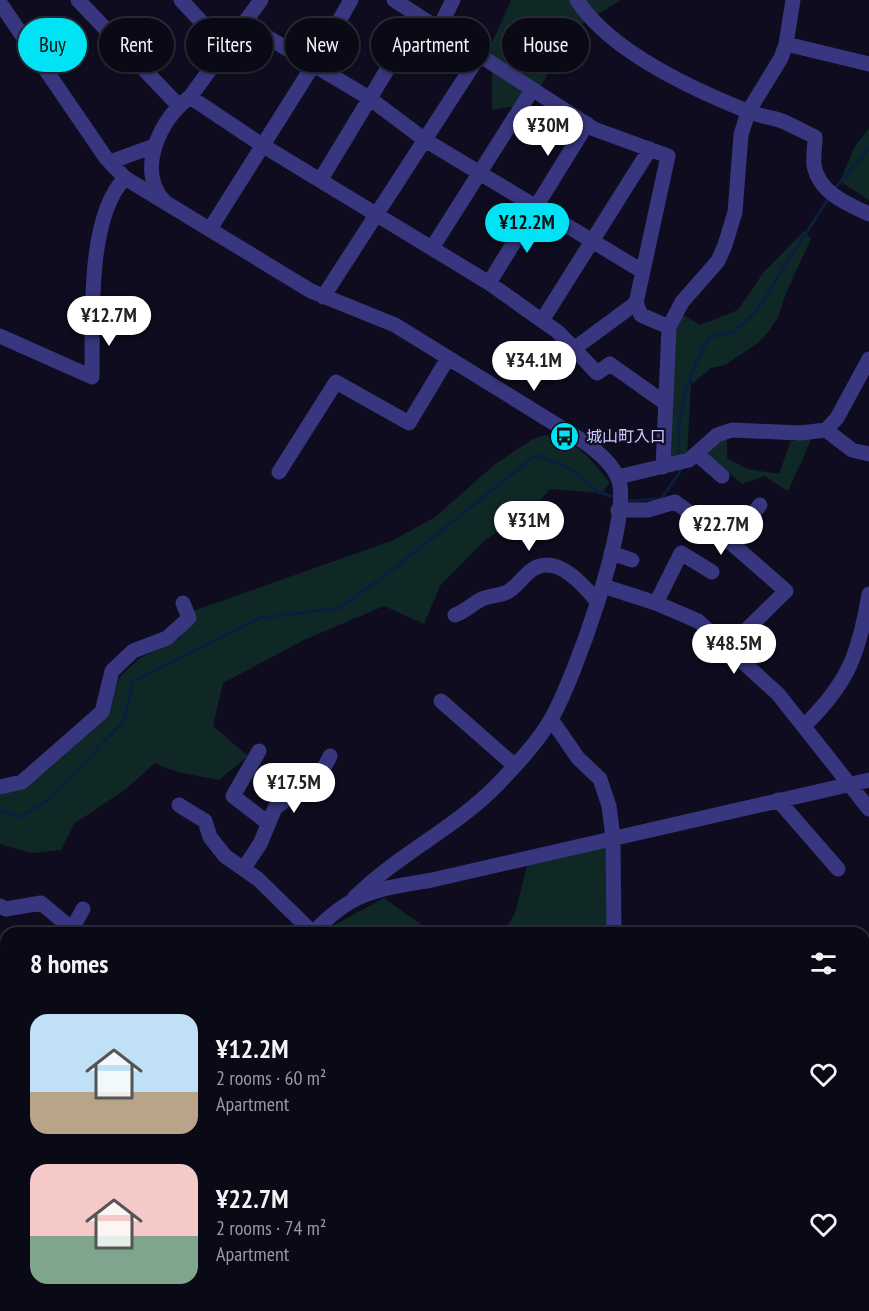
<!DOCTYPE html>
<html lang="en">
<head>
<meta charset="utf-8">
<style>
	:root { --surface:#0a0916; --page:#13121f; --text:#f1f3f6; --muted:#999aa1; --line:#2a2a35; --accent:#00e3f4 }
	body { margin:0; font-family:"PT Sans Narrow","Noto Sans JP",sans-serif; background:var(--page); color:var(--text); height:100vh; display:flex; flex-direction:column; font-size:22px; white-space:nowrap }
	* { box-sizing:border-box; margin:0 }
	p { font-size:20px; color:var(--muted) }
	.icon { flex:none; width:33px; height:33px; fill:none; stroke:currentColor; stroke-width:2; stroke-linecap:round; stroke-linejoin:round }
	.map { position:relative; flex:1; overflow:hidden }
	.drawer { position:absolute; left:0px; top:927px; width:870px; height:384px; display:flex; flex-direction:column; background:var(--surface); border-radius:18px 18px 0 0; box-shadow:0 2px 4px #0004,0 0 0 2px var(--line) }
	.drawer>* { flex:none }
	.banner { position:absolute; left:18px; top:18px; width:834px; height:54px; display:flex; gap:12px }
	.price { position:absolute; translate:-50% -51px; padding:0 14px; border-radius:21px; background:#fff; color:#222; font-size:20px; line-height:39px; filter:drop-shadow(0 2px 3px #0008) }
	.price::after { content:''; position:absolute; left:50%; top:36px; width:18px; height:14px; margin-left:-9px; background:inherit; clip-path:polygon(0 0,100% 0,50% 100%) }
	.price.active { background:var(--accent); color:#111 }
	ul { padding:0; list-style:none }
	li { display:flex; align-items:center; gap:18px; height:150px; padding:0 30px }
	li span { display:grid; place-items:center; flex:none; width:168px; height:120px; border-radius:18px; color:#555 }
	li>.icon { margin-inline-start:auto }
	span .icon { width:72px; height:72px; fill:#fffc; stroke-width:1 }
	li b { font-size:26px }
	h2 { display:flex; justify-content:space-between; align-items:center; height:72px; padding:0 30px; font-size:26px }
	.tag { padding:0 21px; border-radius:27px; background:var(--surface); box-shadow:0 2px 4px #0004,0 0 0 2px var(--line); font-size:21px; line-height:54px }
	.tag.active { background:var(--accent); color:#111 }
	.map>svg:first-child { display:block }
</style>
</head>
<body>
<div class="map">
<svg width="869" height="1311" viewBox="0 0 869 1311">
	<rect width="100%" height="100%" fill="#0e0c1e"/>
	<path fill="#0f2826" d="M511 0H621L571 31 532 103 492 110V43Z
		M869 128V200L840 181 855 146Z
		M804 231 811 239 787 291 777 319 769 331 758 343 725 365 711 368 693 383 688 378 691 384 687 456 671 460 673 328 678 312 700 325 738 310 763 273Z
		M544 435C579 441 588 456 610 483L602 493 550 489 526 517 486 539 440 586 424 624 384 606 304 640 223 683 213 726 248 756 219 780 177 772 155 763 126 789 74 824 61 850 32 853 0 844V794L27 788 104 720 120 676 140 658 180 638 193 611 391 541 434 518 494 465 531 440Z
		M727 435V458L747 469 779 474 791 441 812 438 788 491 764 476 742 484 707 454Z
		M609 847 610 933H503L515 913 528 862Z
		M384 898 433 933H325L327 929Z
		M0 995 6 998V1035L0 1030Z
		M104 1305H344L347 1311H100Z"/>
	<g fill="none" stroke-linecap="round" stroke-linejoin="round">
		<path stroke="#0a1f3f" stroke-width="3" d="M835 188 869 149
			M679 459C676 414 687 376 709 337L735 331 756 311 830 196
			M626 501 661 499 680 472V468
			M0 810 20 817 47 801 124 721 133 681 260 618 340 608 391 571 536 455 569 468 598 492 614 497"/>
		<path stroke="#37367e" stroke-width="15" d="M78 0 178 105
			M181 0 225 47
			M394 0 594 129 668 156 636 303 641 315 669 327 663 467
			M577 0C609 50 692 89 747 111 758 116 771 117 782 121 794 126 804 132 815 137 815 146 813 157 814 165 819 193 846 203 869 214
			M0 3 106 158 125 178 311 291 395 325 586 443C599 453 614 465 619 481 631 522 574 680 551 719 538 742 517 764 499 783 456 828 398 854 354 898
			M244 23 369 98 425 140 642 271
			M438 30 453 0
			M786 44 869 64
			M190 97 262 145 489 283 558 332 597 373 610 364 665 403
			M110 162 154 146
			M321 179 419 17
			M164 201C136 171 160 118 190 97L261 0
			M210 229 314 64 351 0
			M432 248 532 90
			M489 283 587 124
			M323 297 479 56
			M543 319 650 149
			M669 327 682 302 718 261 725 245 735 212 741 135 748 112 781 58 786 44 793 0
			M0 336 92 377C93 322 86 218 125 178
			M575 348 636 303
			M826 430 852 450 869 454
			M698 455 722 476
			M279 472 336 382 409 423 448 358
			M618 477 689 460 717 435 732 430 800 433 826 430 837 418 869 359
			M618 510H648L675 502 730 542 786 591 729 647
			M730 542 760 505
			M611 553 632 560
			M603 586 656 603 698 621 778 694 869 809
			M656 603 681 553 712 572
			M455 615C466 611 472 604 482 599 490 595 501 596 509 591 519 585 526 571 537 567 560 557 584 586 597 601
			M441 701 515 766
			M551 719 578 758 600 779 609 806 613 837 614 933
			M805 725C849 682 859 653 869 594
			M259 751 233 796 268 823
			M0 787 22 782 102 712 112 671 133 651 167 638 189 618 183 603
			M778 800 838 869
			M179 805 205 821 210 837 225 856 258 879 313 933
			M244 868 260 844 275 808 321 774 330 756
			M0 906 6 909 41 903 77 933
			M72 929 83 909
			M313 933C352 891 378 889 432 880L869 780
			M0 1099 6 1105
			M0 1124 6 1120
			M0 1289 6 1283
			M395 1305 398 1311
			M718 1305 723 1311
			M94 1311 96 1305
			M436 1311 439 1305
			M748 1311 753 1305"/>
	</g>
	<defs>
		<symbol id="bus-disc" viewBox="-11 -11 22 22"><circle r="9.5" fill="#00e3f4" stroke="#0e0c1e"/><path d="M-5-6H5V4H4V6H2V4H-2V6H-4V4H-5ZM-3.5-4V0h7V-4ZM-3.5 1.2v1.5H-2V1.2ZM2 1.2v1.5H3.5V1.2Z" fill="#111"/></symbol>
	</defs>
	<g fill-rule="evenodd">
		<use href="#bus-disc" x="548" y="420" width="33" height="33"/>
	</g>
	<g text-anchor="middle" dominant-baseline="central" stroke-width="4.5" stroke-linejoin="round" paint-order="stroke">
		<g font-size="16" fill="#cdc9ff" stroke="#0e0c1e" text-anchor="start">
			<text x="586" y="436">城山町入口</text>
		</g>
	</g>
</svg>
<b class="price" style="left:548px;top:157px">¥30M</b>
<b class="price active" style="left:527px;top:254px">¥12.2M</b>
<b class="price" style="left:109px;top:347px">¥12.7M</b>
<b class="price" style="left:534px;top:392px">¥34.1M</b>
<b class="price" style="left:529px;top:552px">¥31M</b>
<b class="price" style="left:721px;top:556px">¥22.7M</b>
<b class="price" style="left:734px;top:675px">¥48.5M</b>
<b class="price" style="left:294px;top:814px">¥17.5M</b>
<div class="banner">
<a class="tag active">Buy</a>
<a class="tag">Rent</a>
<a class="tag">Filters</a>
<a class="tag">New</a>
<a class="tag">Apartment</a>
<a class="tag">House</a>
</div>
<section class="drawer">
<h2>8 homes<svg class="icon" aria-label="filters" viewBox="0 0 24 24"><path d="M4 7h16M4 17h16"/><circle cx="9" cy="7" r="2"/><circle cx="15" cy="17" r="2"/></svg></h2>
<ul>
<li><span style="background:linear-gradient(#bfe0f5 65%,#b9a48a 0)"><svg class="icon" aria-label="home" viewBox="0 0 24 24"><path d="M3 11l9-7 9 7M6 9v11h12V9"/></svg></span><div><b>¥12.2M</b><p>2 rooms · 60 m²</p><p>Apartment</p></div><svg class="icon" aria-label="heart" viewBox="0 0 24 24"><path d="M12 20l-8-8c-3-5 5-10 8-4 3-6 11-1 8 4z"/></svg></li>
<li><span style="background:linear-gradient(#f6c9c9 60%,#7fa58c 0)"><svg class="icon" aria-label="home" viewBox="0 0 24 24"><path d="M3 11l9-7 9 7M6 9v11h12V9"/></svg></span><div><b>¥22.7M</b><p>2 rooms · 74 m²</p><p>Apartment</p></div><svg class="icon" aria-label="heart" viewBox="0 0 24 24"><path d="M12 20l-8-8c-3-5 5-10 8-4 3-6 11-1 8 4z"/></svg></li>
</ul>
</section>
</div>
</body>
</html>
